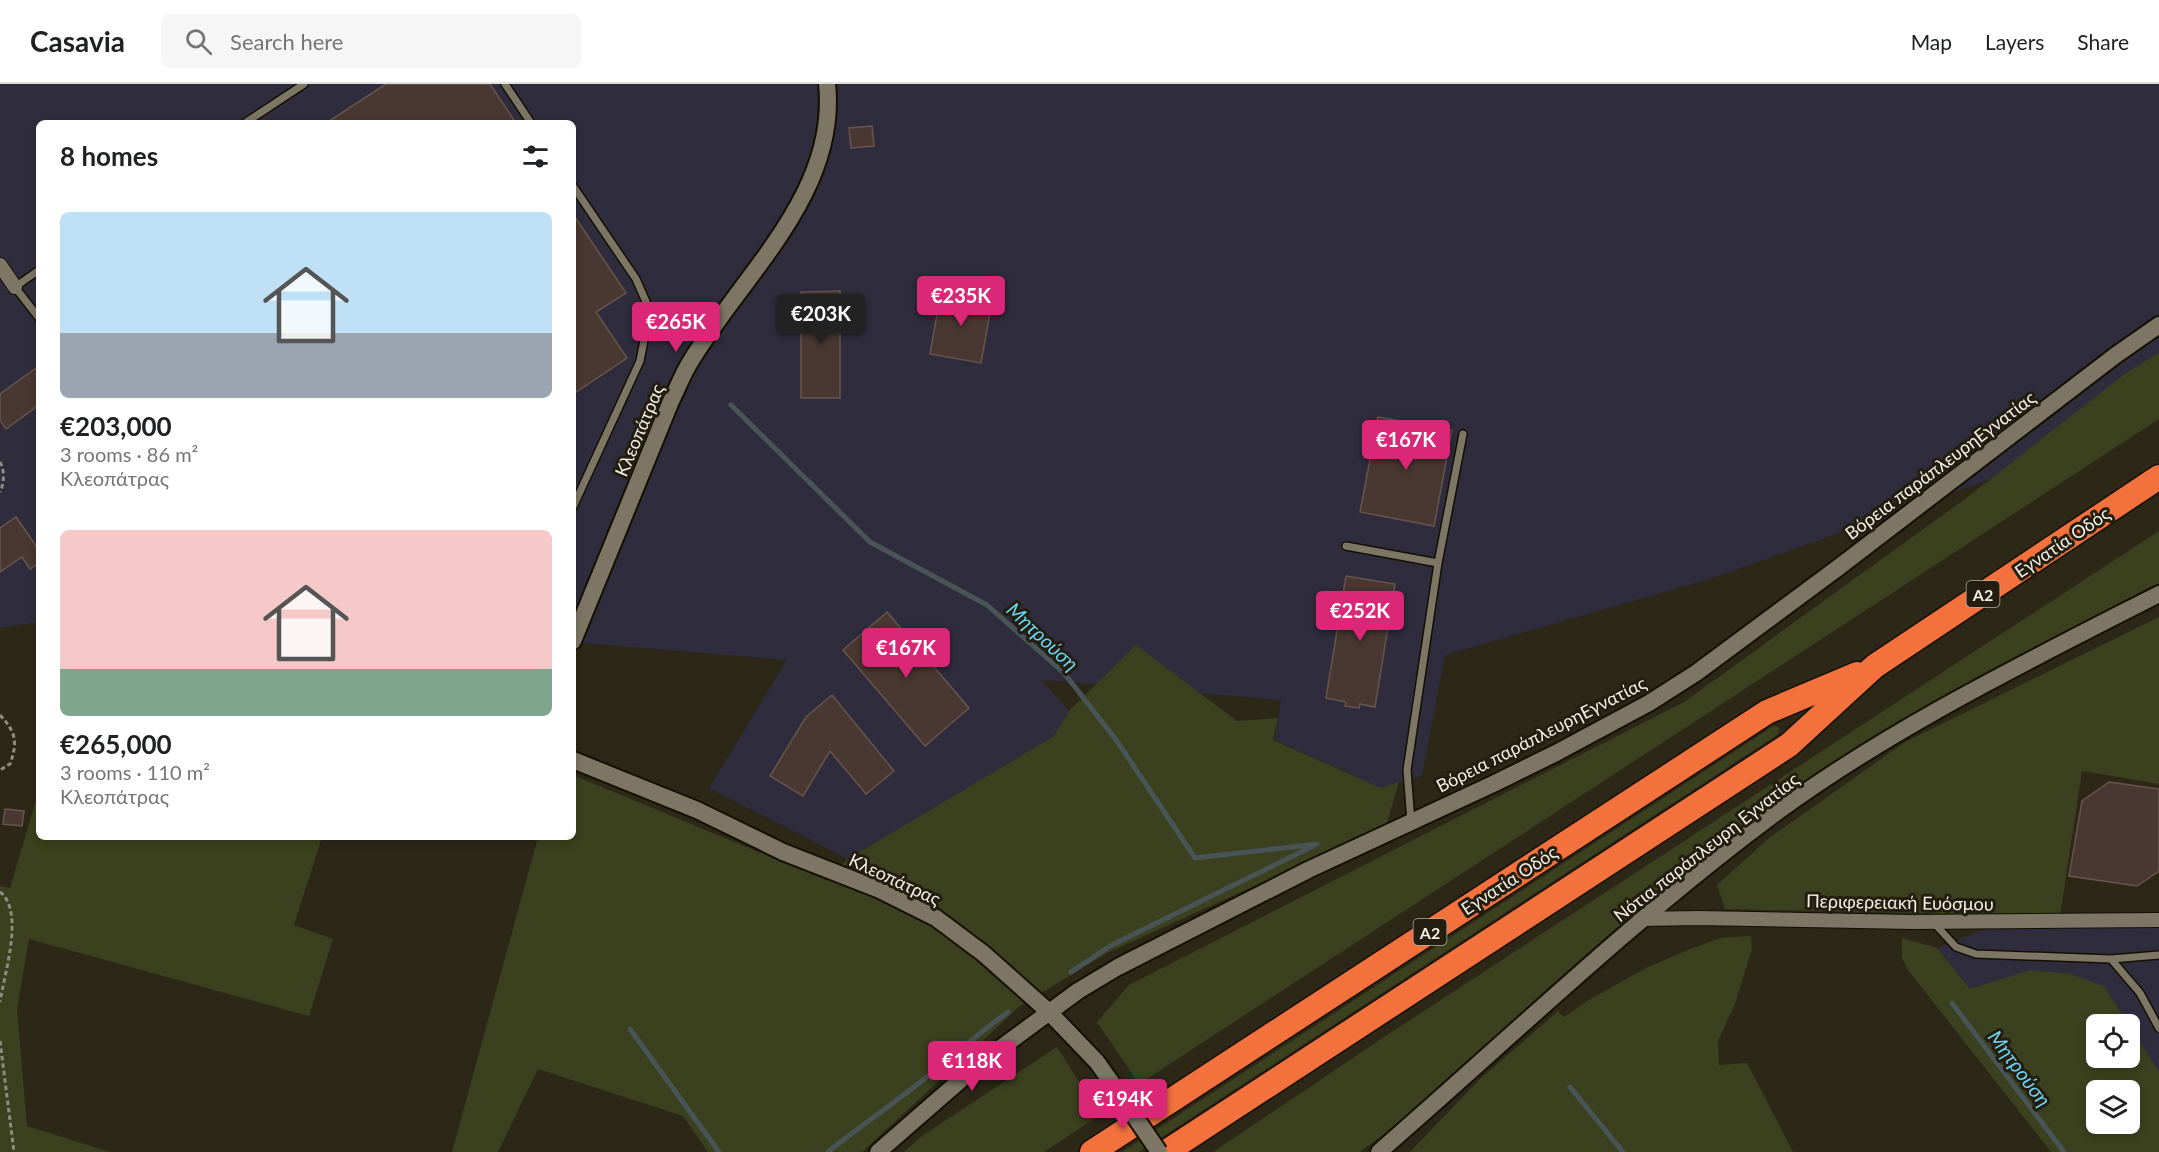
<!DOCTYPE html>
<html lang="en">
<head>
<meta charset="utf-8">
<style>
	:root { --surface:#fff; --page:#f6f6f6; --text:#202124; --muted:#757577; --line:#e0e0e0; --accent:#db2777 }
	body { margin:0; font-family:Lato,sans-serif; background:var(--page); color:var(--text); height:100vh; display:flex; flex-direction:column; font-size:22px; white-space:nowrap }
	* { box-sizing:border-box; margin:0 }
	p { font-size:20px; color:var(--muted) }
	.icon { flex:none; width:33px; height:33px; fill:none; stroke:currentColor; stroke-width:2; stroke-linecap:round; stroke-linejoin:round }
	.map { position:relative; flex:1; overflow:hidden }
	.panel { position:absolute; left:36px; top:36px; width:540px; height:720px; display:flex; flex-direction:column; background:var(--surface); border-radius:9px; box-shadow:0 3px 9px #0003 }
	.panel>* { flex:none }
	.buttons { position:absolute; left:2086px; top:930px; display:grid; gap:12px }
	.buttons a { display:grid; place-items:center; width:54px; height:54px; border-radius:9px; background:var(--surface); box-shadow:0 3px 9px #0003; font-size:30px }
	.price { position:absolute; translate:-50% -51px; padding:0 14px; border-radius:6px; background:var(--accent); color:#fff; font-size:20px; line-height:39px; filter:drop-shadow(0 2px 3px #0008) }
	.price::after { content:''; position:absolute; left:50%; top:36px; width:18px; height:14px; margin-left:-9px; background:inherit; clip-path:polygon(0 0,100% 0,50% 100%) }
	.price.on { background:#222; color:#fff }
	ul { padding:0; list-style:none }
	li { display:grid; align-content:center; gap:12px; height:318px; padding:0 24px }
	li span { display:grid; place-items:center; height:186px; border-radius:9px; color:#555 }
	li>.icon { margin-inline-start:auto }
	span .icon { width:108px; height:108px; fill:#fffc; stroke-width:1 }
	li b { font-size:26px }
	h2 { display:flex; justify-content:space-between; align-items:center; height:72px; padding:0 24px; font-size:26px }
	header { display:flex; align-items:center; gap:36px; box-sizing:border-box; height:84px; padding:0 30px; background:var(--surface); border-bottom:2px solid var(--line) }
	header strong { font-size:28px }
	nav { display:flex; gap:33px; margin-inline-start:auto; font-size:21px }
	.search { width:420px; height:54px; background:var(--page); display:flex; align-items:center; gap:15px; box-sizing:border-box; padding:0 21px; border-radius:9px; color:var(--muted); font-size:22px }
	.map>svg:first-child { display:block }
</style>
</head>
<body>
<header>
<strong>Casavia</strong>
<div class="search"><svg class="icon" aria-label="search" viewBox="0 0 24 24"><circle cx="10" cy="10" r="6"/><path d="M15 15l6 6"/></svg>Search here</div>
<nav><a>Map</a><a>Layers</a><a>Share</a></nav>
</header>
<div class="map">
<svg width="2159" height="1068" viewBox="0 0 2159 1068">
	<rect width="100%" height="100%" fill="#2d2718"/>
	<path fill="#2f2d3d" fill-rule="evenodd" d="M0 0H2159V335L1710 495 1445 571 1422 692 1381 704 1275 656 1281 616 1042 596 1069 627 1054 652 848 775 709 704 787 576 573 558V39H39V538L0 544Z
		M2159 841V1068H2103L1937 864 1990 843ZM2097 940H2130V974H2097ZM2097 1006H2130V1040H2097Z"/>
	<path fill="#3b411e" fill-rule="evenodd" d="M2159 269V335L1139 1000 1097 938 1129 901 1684 618 1965 415 2126 289Z
		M2159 447V516L1794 706 1412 1029 1360 1068H1213L1384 953Z
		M2159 533V700L2082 687 2060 832 1725 825 1717 801 1769 754 1905 658Z
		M1136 561 1237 637 1278 634 1273 656 1381 704 1399 698 1386 742 1107 869 1020 922 862 1068H708L683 1032 538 985 498 1068H452L538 753H573V691L826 796 848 775 1054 652 1069 627Z
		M1776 642 1779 644 1777 651 1139 1068H1122L1772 643Z
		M39 706V753H322L294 841 333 855 309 932 29 855 17 925 27 1042 110 1068H0V802L10 804Z
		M1751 852 1752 865 1735 920 1718 957 1719 981 1747 979 1793 1068H1410L1480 995 1558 927 1564 933 1592 914 1646 884 1688 866 1720 854Z
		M1902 854 1937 864 1970 905 2030 886 2071 890 2104 902 2159 988V1068H2051L1908 886 1902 874ZM2097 940H2130V974H2097ZM2097 1006H2130V1040H2097Z
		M1057 963 1100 1031 1044 1068H904L922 1052Z"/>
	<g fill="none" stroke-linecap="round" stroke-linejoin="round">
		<path stroke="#495456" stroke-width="5" d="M731 321 870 458 987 521 1064 589 1117 657 1195 774 1317 760
			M1071 888 1110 862 1313 762
			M1952 919 2064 1068
			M630 945 719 1068
			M1570 1003 1623 1068
			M828 1068C855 1046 883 1027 910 1006 944 981 974 952 1008 928"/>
	</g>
	<path fill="#493831" stroke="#67554d" stroke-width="1.5" d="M386 0H490L516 39H326Z
		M872 42 874 62 851 64 849 44Z
		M573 130 626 209 596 228 627 274 573 310Z
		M840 207V314H801V208Z
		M941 208 992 217 981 279 930 270Z
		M39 282V321L6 345 0 336V310Z
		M1378 333 1452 346 1434 442 1360 428Z
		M16 433 39 466V479L30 485 22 473 0 488V444Z
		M1346 492 1395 500 1375 623 1360 620 1359 624 1345 622 1346 618 1326 614Z
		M887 528 969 624 925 662 843 566Z
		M832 611 894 687 866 710 830 667 803 712 770 692 806 633Z
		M2109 698 2159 705V787L2137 802 2069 792 2082 717Z
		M5 725 24 727 22 742 3 740Z"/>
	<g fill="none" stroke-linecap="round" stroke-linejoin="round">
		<defs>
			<path id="service" d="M505 0 531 39
				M245 39 304 0
				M573 102 636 195 647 220V241L640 277 573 423
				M39 186 15 203 39 234
				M1346 462 1438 479
				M1411 738 1407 686 1438 479 1463 350
				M1933 838 1956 863 1976 870 2111 875 2159 871
				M2111 875 2140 909 2159 944"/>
			<path id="minor" d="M0 181 15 203
				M1640 835 1698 834 1913 838 2159 836"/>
			<path id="tertiary" d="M573 557 671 317C677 305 682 292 689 280 740 193 839 110 827 0
				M573 676 697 726 783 768 880 806 936 834 984 870 1049 928 1097 978 1116 1005
				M878 1068 979 980 1078 907 1118 883 1308 786 1493 700 1556 669 1649 619 1696 589 1839 483 2116 271 2159 241
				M1379 1068C1508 956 1631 837 1769 734 1887 646 2028 577 2159 510"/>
			<path id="motorway" d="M1092 1068 1767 628 1857 590
				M1166 1068 1789 661 1875 582 2159 393"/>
		</defs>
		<use href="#service" stroke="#151003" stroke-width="10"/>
		<use href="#minor" stroke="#151003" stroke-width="16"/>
		<use href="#tertiary" stroke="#151003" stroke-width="20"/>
		<use href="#motorway" stroke="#151003" stroke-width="27"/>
		<path stroke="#908c7f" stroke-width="3" stroke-dasharray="4.5 3" stroke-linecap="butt" d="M0 378C5 386 4 400 0 408
			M0 631C16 648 18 658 10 680L0 686
			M0 808C25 827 4 891 0 918
			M0 957 14 1068"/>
		<use href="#service" stroke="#7d7665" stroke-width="7"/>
		<use href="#minor" stroke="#7d7665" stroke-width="14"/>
		<use href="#tertiary" stroke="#7d7665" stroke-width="16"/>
		<use href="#motorway" stroke="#f2713d" stroke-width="24"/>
		<defs>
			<path id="tertiary-bridge" d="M1116 1005 1159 1068"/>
		</defs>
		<use href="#tertiary-bridge" stroke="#151003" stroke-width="20" stroke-linecap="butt"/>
		<use href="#tertiary-bridge" stroke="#7d7665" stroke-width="16"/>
	</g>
	<g text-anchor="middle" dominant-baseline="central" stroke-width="6" stroke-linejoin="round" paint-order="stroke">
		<g fill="#231e0f" stroke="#b4b0a5" stroke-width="1.5">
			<rect x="1966.5" y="497" width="33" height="26" rx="4.5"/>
			<rect x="1413.5" y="835" width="33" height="26" rx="4.5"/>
		</g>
		<g font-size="16" font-weight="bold" fill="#f2efe5">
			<text x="1983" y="510">Α2</text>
			<text x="1430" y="848">Α2</text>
		</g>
		<g font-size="18" fill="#f2efe5" stroke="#231e0f">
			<text transform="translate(639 346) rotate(-67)">Κλεοπάτρας</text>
			<text transform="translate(1940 381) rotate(-37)">Βόρεια παράπλευρηΕγνατίας</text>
			<text transform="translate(2062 458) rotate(-34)">Εγνατία Οδός</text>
			<text transform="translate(1541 650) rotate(-27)">Βόρεια παράπλευρηΕγνατίας</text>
			<text transform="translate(1706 763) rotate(-38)">Νότια παράπλευρη Εγνατίας</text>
			<text transform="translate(895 795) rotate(25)">Κλεοπάτρας</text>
			<text transform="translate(1509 796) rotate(-33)">Εγνατία Οδός</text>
			<text transform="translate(1900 818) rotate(1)">Περιφερειακή Ευόσμου</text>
		</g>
		<g font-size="20" font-style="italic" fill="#6cd5f7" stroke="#231e0f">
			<text transform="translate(1043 552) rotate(43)">Μητρούση</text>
			<text transform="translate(2020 984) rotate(53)">Μητρούση</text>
		</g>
	</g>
</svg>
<div class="buttons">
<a><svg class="icon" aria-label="locate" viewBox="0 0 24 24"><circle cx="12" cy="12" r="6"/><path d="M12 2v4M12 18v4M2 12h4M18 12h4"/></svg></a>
<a><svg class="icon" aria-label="layers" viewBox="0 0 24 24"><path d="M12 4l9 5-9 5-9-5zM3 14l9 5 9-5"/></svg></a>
</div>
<b class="price" style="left:961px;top:243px">€235K</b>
<b class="price on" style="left:821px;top:261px">€203K</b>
<b class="price" style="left:676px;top:269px">€265K</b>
<b class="price" style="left:1406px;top:387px">€167K</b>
<b class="price" style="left:1360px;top:558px">€252K</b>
<b class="price" style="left:906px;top:595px">€167K</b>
<b class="price" style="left:972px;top:1008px">€118K</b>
<b class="price" style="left:1123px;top:1046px">€194K</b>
<section class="panel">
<h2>8 homes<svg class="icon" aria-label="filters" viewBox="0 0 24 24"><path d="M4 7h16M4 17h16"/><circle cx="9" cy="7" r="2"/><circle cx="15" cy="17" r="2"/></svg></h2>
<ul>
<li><span style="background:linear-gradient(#bfe0f5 65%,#9aa5b1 0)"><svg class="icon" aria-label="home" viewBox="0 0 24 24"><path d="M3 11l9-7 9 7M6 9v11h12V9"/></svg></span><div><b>€203,000</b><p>3 rooms · 86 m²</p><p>Κλεοπάτρας</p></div></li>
<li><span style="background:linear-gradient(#f6c9c9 75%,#7fa58c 0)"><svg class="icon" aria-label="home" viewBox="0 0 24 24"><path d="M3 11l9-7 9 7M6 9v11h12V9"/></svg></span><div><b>€265,000</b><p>3 rooms · 110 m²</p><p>Κλεοπάτρας</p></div></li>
</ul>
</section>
</div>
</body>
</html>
